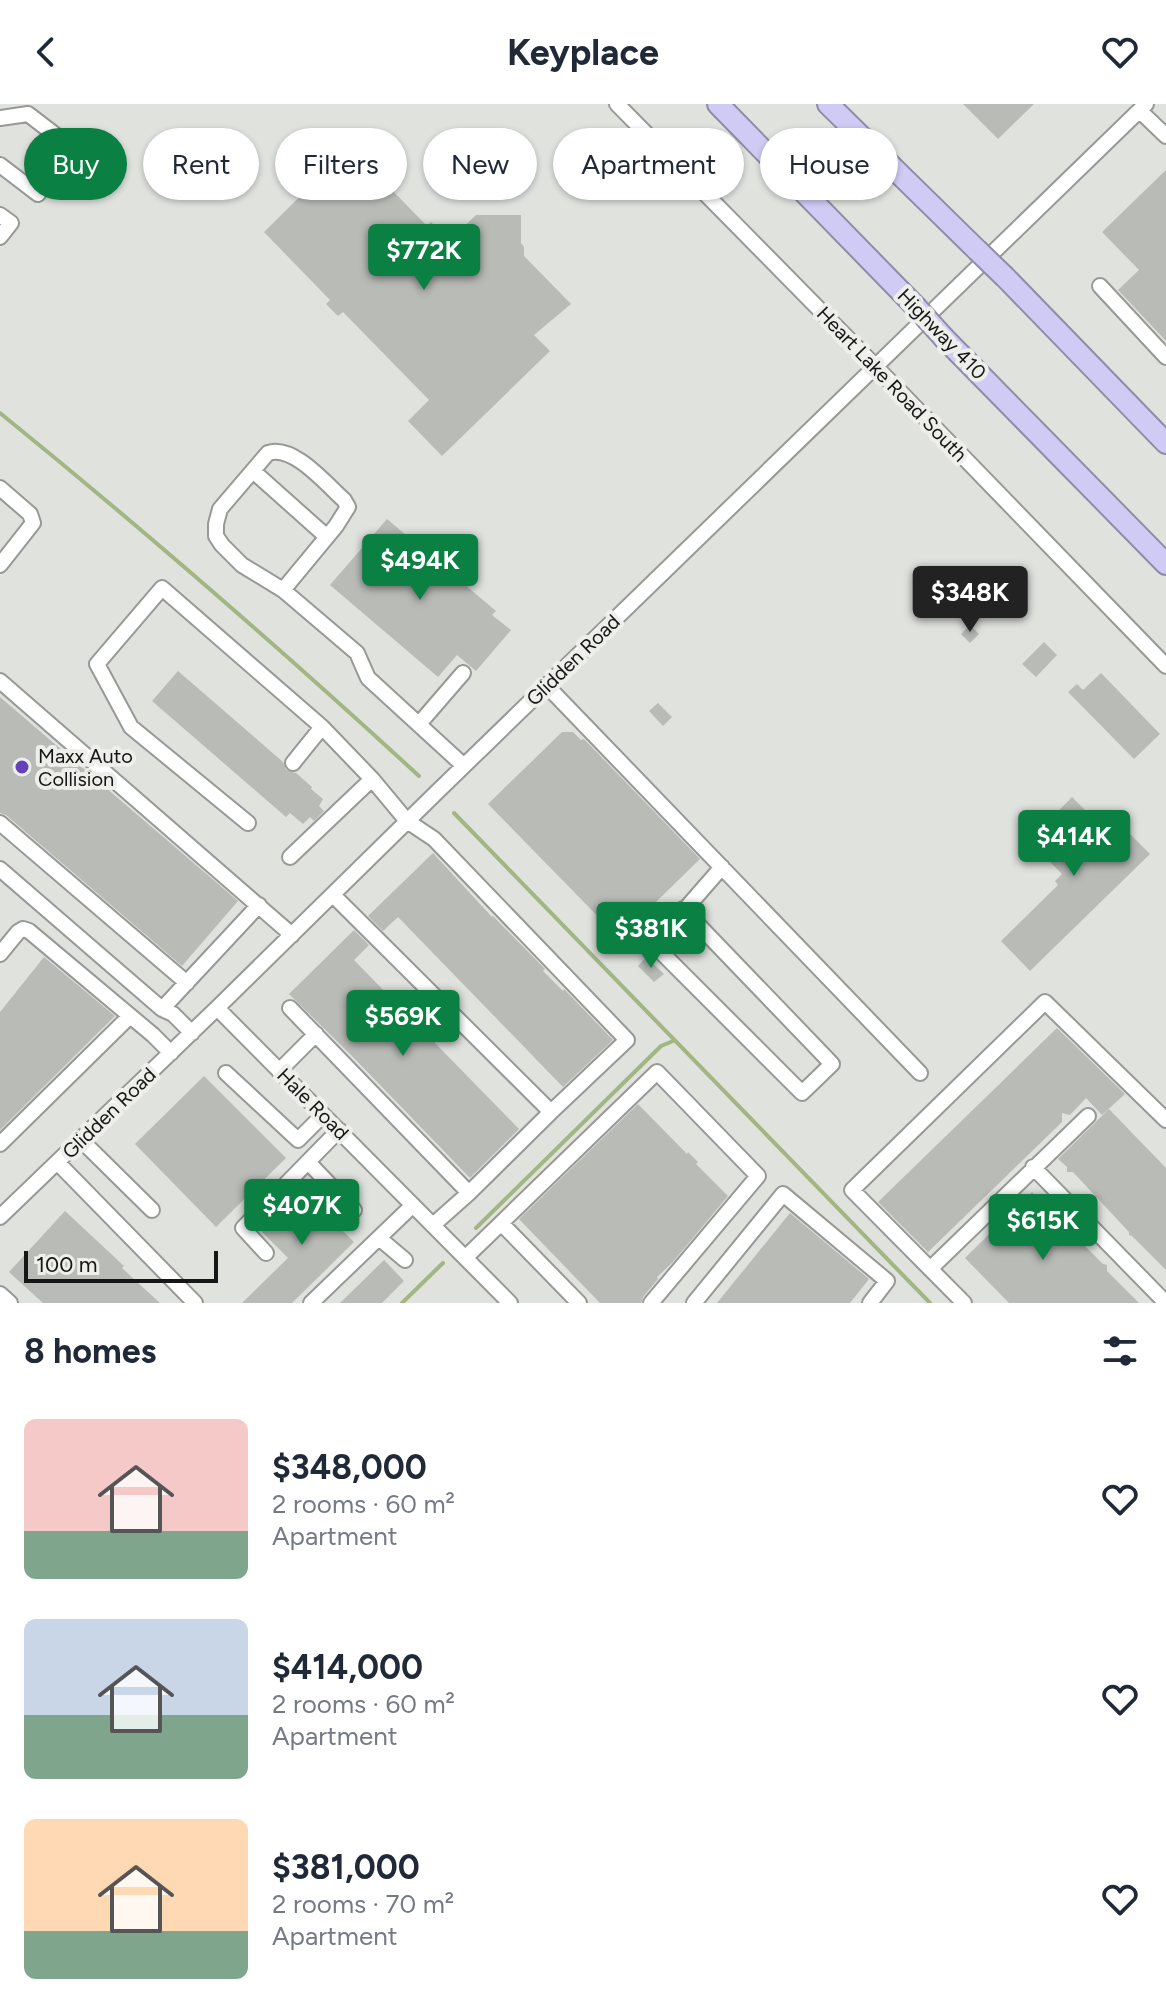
<!DOCTYPE html>
<html lang="en">
<head>
<meta charset="utf-8">
<style>
	:root { --surface:#fff; --page:#f6f6f7; --text:#1f2937; --muted:#747a83; --accent:#0b8043 }
	body { margin:0; font-family:Figtree,sans-serif; background:var(--page); color:var(--text); height:100vh; display:flex; flex-direction:column; font-size:30px; white-space:nowrap }
	* { box-sizing:border-box; margin:0 }
	p { font-size:26px; color:var(--muted) }
	.icon { flex:none; width:44px; height:44px; fill:none; stroke:currentColor; stroke-width:2; stroke-linecap:round; stroke-linejoin:round }
	.map { position:relative; height:1199px; overflow:hidden }
	.sheet { display:flex; flex-direction:column; background:var(--surface); flex:1 }
	.sheet>* { flex:none }
	.hud { position:absolute; left:24px; top:24px; width:1118px; height:72px; display:flex; gap:16px }
	.scale { position:absolute; left:24px; bottom:20px; width:194px; box-sizing:border-box; padding-left:8px; border:4px solid #151615; border-top:0; font-size:22px; line-height:28px; white-space:nowrap; color:#151615; -webkit-text-stroke:6px #eeefeb; paint-order:stroke }
	.price { position:absolute; translate:-50% -68px; padding:0 18px; border-radius:8px; background:var(--accent); color:#fff; font-size:26px; line-height:52px; filter:drop-shadow(0 2px 4px #0008) }
	.price::after { content:''; position:absolute; left:50%; top:48px; width:24px; height:18px; margin-left:-12px; background:inherit; clip-path:polygon(0 0,100% 0,50% 100%) }
	.price.on { background:#222; color:#fff }
	ul { padding:0; list-style:none }
	li { display:flex; align-items:center; gap:24px; height:200px; padding:0 24px }
	li span { display:grid; place-items:center; flex:none; width:224px; height:160px; border-radius:12px; color:#555 }
	li>.icon { margin-inline-start:auto }
	span .icon { width:96px; height:96px; fill:#fffc; stroke-width:1 }
	li b { font-size:34px }
	h2 { display:flex; justify-content:space-between; align-items:center; height:96px; padding:0 24px; font-size:34px }
	.pill { padding:0 28px; border-radius:36px; background:var(--surface); box-shadow:0 2px 6px #0004; font-size:28px; line-height:72px }
	.pill.on { background:var(--accent); color:#fff }
	header { display:flex; justify-content:space-between; align-items:center; height:104px; padding:0 24px; background:var(--surface); font-size:36px; font-weight:700 }
	.map>svg:first-child { display:block }
</style>
</head>
<body>
<header><svg class="icon" aria-label="back" viewBox="0 0 24 24"><path d="M15 5l-7 7 7 7"/></svg>Keyplace<svg class="icon" aria-label="heart" viewBox="0 0 24 24"><path d="M12 20l-8-8c-3-5 5-10 8-4 3-6 11-1 8 4z"/></svg></header>
<div class="map">
<svg width="1166" height="1199" viewBox="0 0 1166 1199">
	<rect width="100%" height="100%" fill="#e0e2de"/>
	<g fill="none" stroke-linecap="round" stroke-linejoin="round">
		<path stroke="#a2b583" stroke-width="4" d="M0 309C143 425 283 547 419 672
			M454 709 930 1199
			M476 1124 661 942 673 937
			M402 1199 443 1159"/>
	</g>
	<path fill="#b9bbb7" d="M963 0H1034L998 35Z
		M350 43 427 122 431 118 449 137 476 111H521V139L524 143V152L571 200 534 231 550 247 442 352 408 317 429 296 343 208 338 212 326 200 330 196 264 128Z
		M1166 66V237L1118 186 1139 166 1102 128Z
		M387 415 496 507 492 511 511 526 476 567 457 551 438 573 330 481Z
		M970 521 979 530 970 539 961 530Z
		M1044 538 1057 551 1036 573 1022 560Z
		M178 567 283 658 286 666 296 669 312 683 311 685 323 695 319 702 324 707 314 717 310 713 303 720 290 709 286 713 152 597Z
		M1101 569 1160 630 1134 655 1068 588 1077 580 1083 586Z
		M0 593 238 797 182 862 6 711 0 709Z
		M658 599 672 613 663 622 649 607Z
		M562 628H573L581 636 584 635 700 755 619 834 488 700Z
		M1072 693 1102 723 1110 716 1117 723 1120 720 1150 750 1030 867 1001 837 1058 781 1055 777 1062 770 1029 737Z
		M433 749 492 813 493 812 545 865 543 867 563 887 564 885 613 936 563 983 398 813 383 827 368 812Z
		M354 826 369 841 354 856 519 1025 470 1074 350 950 289 890Z
		M44 853 115 912 0 1026V908Z
		M646 853 664 870 654 878 638 862Z
		M1057 924 1125 990 1102 1011 1086 994 1070 1011 1062 1009V1018L928 1148 878 1098Z
		M204 972 286 1054 216 1123 135 1040Z
		M638 1000 687 1050 688 1048 698 1058 696 1060 728 1092 672 1159 657 1173 658 1175 643 1193 641 1199H600L519 1115Z
		M1109 1005 1166 1064V1166L1132 1132 1129 1131V1128L1073 1068H1067V1063L1058 1055Z
		M312 1078 338 1104 329 1113 354 1138 292 1199H242L288 1154 262 1128Z
		M1032 1088 1041 1097 1045 1096V1102L1103 1160 1107 1161V1167L1139 1199H1009L965 1154Z
		M65 1107 124 1162 122 1164 160 1199H43L9 1168Z
		M790 1109 869 1175 850 1199H717Z
		M384 1156 404 1177 382 1199H340Z"/>
	<g fill="none" stroke-linecap="round" stroke-linejoin="round">
		<defs>
			<path id="minor" d="M617 0 876 263 1166 562
				M1140 7 1166 32
				M0 14 28 10 58 33
				M0 61 38 90
				M0 111 11 119 0 133
				M1100 182 1166 253
				M253 367 327 433
				M0 384 30 410 33 419 0 461
				M283 486 336 422 348 403 344 396C326 380 293 340 268 349L220 405 216 420V432L222 441 242 461 283 486 357 549 368 574 464 662
				M0 577 292 831
				M547 582 920 969
				M419 620 463 569
				M293 659 322 623
				M0 719 187 879
				M248 719 131 623 97 560 162 484 322 623 372 675
				M290 753 372 675 407 717 434 735 627 936 551 1008 333 791
				M0 765 162 905 173 910 192 929
				M683 805 832 960 802 989 654 841 722 763
				M0 850 18 828 23 825 29 827 153 931 171 949
				M217 904 510 1199
				M290 904 469 1089
				M162 905 259 801
				M279 967 316 930
				M226 969 298 1036 323 1011
				M81 1036 152 1106
				M0 1040 130 912
				M57 1058 195 1199
				M308 1058 354 1106
				M1033 1063 1166 1199
				M0 1113 217 904 438 687 1146 0
				M501 1119 579 1199
				M433 1121 469 1089 551 1008
				M379 1134 405 1156
				M266 1149 243 1124 339 1026
				M465 1154 657 968 758 1072 651 1199
				M930 1165 1088 1012
				M0 1190 10 1199
				M311 1199 413 1101
				M694 1199 783 1090 887 1177 870 1199
				M964 1199 852 1086 1045 898 1166 1016"/>
			<path id="highway" d="M718 0 916 203
				M828 0 977 146
				M1005 173 1166 339
				M944 234 1166 460"/>
		</defs>
		<use href="#minor" stroke="#979995" stroke-width="18"/>
		<use href="#highway" stroke="#8f8ca7" stroke-width="24"/>
		<use href="#minor" stroke="#fff" stroke-width="14"/>
		<use href="#highway" stroke="#d0cbf5" stroke-width="20"/>
		<defs>
			<path id="highway-bridge" d="M977 146 1005 173
				M916 203 944 234"/>
		</defs>
		<use href="#highway-bridge" stroke="#8f8ca7" stroke-width="24" stroke-linecap="butt"/>
		<use href="#highway-bridge" stroke="#d0cbf5" stroke-width="20"/>
	</g>
	<circle fill="#6242ba" stroke="#eeefeb" stroke-width="3" cx="22" cy="663" r="8"/>
	<g text-anchor="middle" dominant-baseline="central" stroke-width="8" stroke-linejoin="round" paint-order="stroke">
		<g font-size="20" fill="#151615" stroke="#eeefeb">
			<text transform="translate(942 230) rotate(46)">Highway 410</text>
			<text transform="translate(892 280) rotate(46)">Heart Lake Road South</text>
			<text transform="translate(573 556) rotate(-44)">Glidden Road</text>
			<text transform="translate(313 1000) rotate(45)">Hale Road</text>
			<text transform="translate(109 1009) rotate(-44)">Glidden Road</text>
		</g>
		<g font-size="20" fill="#151615" stroke="#eeefeb" text-anchor="start">
			<text x="38" y="652">Maxx Auto<tspan x="38" dy="23">Collision</tspan></text>
		</g>
	</g>
</svg>
<div class="scale">100 m</div>
<b class="price" style="left:424px;top:188px">$772K</b>
<b class="price" style="left:420px;top:498px">$494K</b>
<b class="price on" style="left:970px;top:530px">$348K</b>
<b class="price" style="left:1074px;top:774px">$414K</b>
<b class="price" style="left:651px;top:866px">$381K</b>
<b class="price" style="left:403px;top:954px">$569K</b>
<b class="price" style="left:302px;top:1143px">$407K</b>
<b class="price" style="left:1043px;top:1158px">$615K</b>
<div class="hud">
<a class="pill on">Buy</a>
<a class="pill">Rent</a>
<a class="pill">Filters</a>
<a class="pill">New</a>
<a class="pill">Apartment</a>
<a class="pill">House</a>
</div>
</div>
<section class="sheet">
<h2>8 homes<svg class="icon" aria-label="filters" viewBox="0 0 24 24"><path d="M4 7h16M4 17h16"/><circle cx="9" cy="7" r="2"/><circle cx="15" cy="17" r="2"/></svg></h2>
<ul>
<li><span style="background:linear-gradient(#f6c9c9 70%,#7fa58c 0)"><svg class="icon" aria-label="home" viewBox="0 0 24 24"><path d="M3 11l9-7 9 7M6 9v11h12V9"/></svg></span><div><b>$348,000</b><p>2 rooms · 60 m²</p><p>Apartment</p></div><svg class="icon" aria-label="heart" viewBox="0 0 24 24"><path d="M12 20l-8-8c-3-5 5-10 8-4 3-6 11-1 8 4z"/></svg></li>
<li><span style="background:linear-gradient(#c9d6e8 60%,#7fa58c 0)"><svg class="icon" aria-label="home" viewBox="0 0 24 24"><path d="M3 11l9-7 9 7M6 9v11h12V9"/></svg></span><div><b>$414,000</b><p>2 rooms · 60 m²</p><p>Apartment</p></div><svg class="icon" aria-label="heart" viewBox="0 0 24 24"><path d="M12 20l-8-8c-3-5 5-10 8-4 3-6 11-1 8 4z"/></svg></li>
<li><span style="background:linear-gradient(#ffd9b3 70%,#7fa58c 0)"><svg class="icon" aria-label="home" viewBox="0 0 24 24"><path d="M3 11l9-7 9 7M6 9v11h12V9"/></svg></span><div><b>$381,000</b><p>2 rooms · 70 m²</p><p>Apartment</p></div><svg class="icon" aria-label="heart" viewBox="0 0 24 24"><path d="M12 20l-8-8c-3-5 5-10 8-4 3-6 11-1 8 4z"/></svg></li>
</ul>
</section>
</body>
</html>
